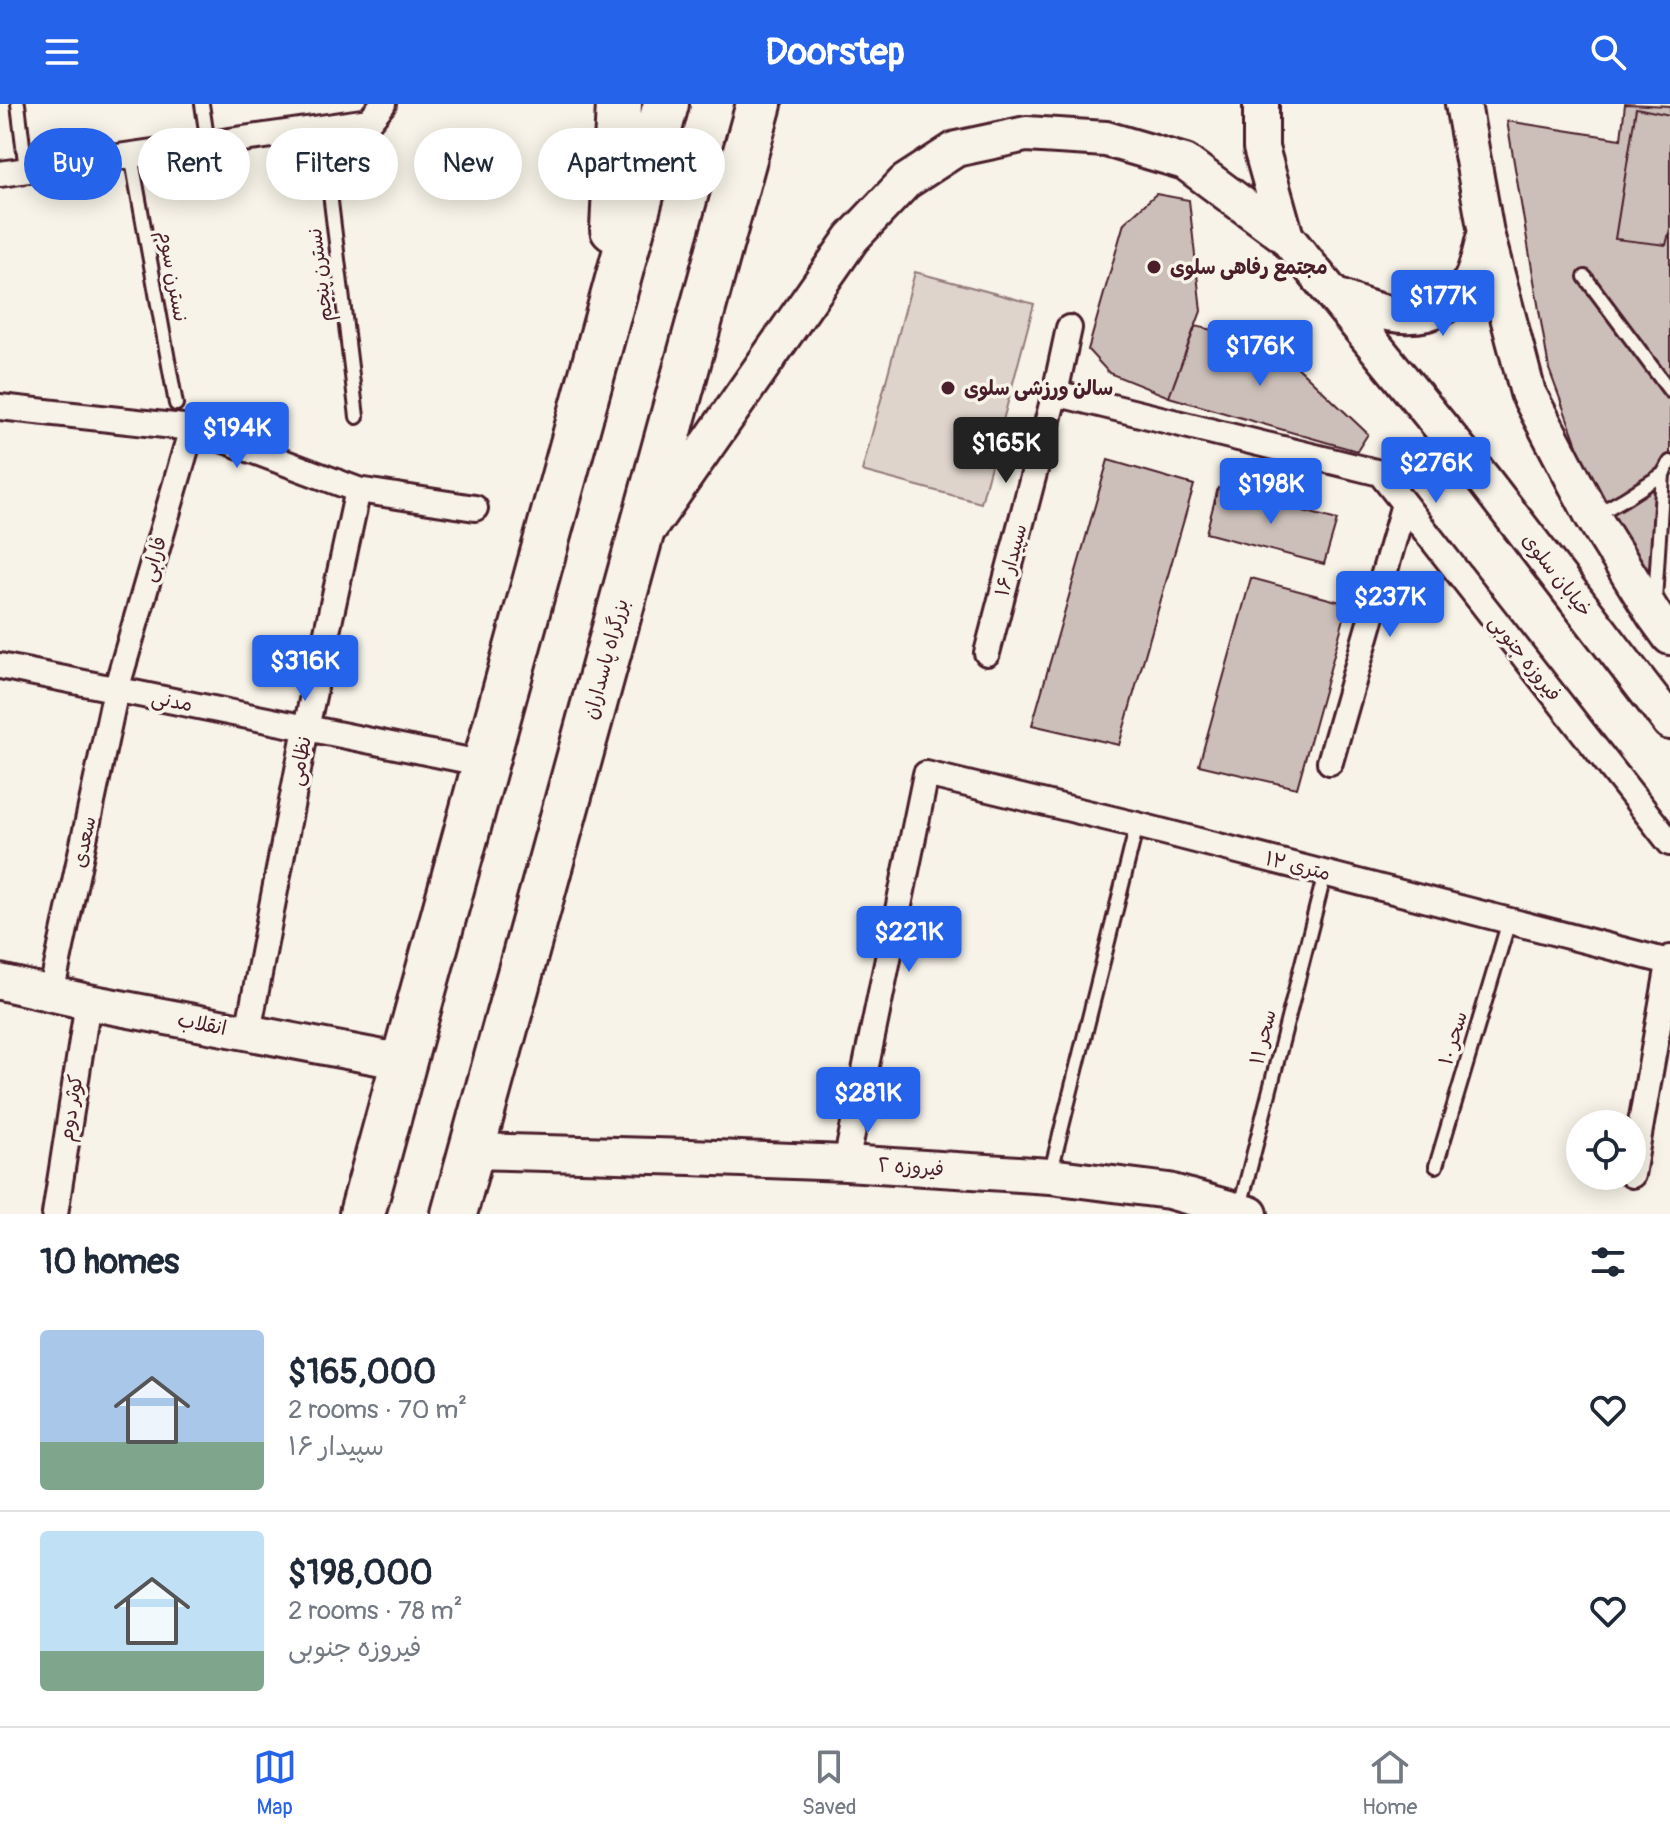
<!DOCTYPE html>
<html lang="en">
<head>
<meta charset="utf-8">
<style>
	:root { --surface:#fff; --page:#f6f6f7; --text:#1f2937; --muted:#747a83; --line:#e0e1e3; --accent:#2563eb }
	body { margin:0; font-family:Pangolin,"Playpen Sans Arabic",sans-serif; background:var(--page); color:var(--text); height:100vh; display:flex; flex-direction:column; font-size:30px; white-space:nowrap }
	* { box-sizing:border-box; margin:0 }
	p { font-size:26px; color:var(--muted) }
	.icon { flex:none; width:44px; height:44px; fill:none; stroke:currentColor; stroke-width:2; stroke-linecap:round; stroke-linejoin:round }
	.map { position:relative; height:1110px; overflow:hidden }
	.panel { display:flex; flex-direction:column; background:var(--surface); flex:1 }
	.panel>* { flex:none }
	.top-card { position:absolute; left:24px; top:24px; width:800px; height:72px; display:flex; gap:16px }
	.controls { position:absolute; left:1566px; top:1006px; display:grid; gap:16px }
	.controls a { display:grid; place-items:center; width:80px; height:80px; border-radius:50%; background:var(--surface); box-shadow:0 4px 20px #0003; font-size:40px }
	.price { position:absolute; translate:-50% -68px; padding:0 18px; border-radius:8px; background:var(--accent); color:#fff; font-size:26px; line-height:52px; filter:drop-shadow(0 2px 4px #0008) }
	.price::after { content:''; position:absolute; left:50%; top:48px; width:24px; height:18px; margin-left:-12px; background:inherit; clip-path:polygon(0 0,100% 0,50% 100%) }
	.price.selected { background:#222; color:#fff }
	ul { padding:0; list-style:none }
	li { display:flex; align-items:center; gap:24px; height:200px; padding:0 40px }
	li+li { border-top:2px solid var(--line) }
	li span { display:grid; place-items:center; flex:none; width:224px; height:160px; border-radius:8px; color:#555 }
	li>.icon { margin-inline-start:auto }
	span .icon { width:96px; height:96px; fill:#fffc; stroke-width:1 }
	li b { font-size:34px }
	h2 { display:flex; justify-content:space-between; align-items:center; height:96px; padding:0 40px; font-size:34px }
	.pill { padding:0 28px; border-radius:36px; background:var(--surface); box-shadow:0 4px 20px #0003; font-size:28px; line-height:72px }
	.pill.selected { background:var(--accent); color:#fff }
	header { display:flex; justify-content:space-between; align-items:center; height:104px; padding:0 40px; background:var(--accent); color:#fff; font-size:36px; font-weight:800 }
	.dock { display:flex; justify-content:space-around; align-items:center; height:112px; border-top:2px solid var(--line); background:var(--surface); font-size:22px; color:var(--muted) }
	.dock a { display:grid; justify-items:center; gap:4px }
	.dock .selected { color:var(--accent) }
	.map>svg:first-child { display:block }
</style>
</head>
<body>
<header><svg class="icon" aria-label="menu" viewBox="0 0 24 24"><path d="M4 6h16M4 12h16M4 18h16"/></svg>Doorstep<svg class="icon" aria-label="search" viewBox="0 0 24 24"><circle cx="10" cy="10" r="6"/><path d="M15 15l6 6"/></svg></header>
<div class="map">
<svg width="1670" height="1110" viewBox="0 0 1670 1110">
	<rect width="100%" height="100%" fill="#f7f3e8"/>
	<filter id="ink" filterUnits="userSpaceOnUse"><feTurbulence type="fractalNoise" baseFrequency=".0125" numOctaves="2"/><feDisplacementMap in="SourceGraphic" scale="16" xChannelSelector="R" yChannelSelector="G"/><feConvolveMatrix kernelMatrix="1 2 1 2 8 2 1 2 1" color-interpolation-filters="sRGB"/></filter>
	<g filter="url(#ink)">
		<path fill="#ded4cc" stroke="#947a7c" stroke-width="2" d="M915 168 1034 200 981 399 862 367Z"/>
		<path fill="#ccbfb9" stroke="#4a1f2b" stroke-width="2" d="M1625 0 1670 2V375L1659 379 1649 479 1590 376 1549 265 1507 17 1621 35Z
			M1636 4 1670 11V125L1666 141 1615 135Z
			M1156 90 1189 96 1201 207 1169 293 1109 269 1088 246 1124 119Z
			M1195 222 1273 240 1368 330 1357 347 1169 293Z
			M1108 356 1194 381 1119 641 1032 621Z
			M1218 384 1337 416 1324 460 1206 429Z
			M1251 474 1348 500 1297 684 1199 661Z"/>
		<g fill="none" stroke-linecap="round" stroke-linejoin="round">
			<defs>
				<path id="lane" d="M18 0 26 66
					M202 0 208 40
					M322 23 357 313
					M131 51 176 300
					M1585 173 1670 287
					M1594 412 1624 395 1663 370
					M1655 496 1663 370 1670 358
					M1436 1062 1509 817
					M1050 1071 1137 721
					M1240 1103 1325 769"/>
				<path id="street" d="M0 70 369 17 383 0
					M1055 289 1380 369 1670 739
					M0 303 192 324 358 386 475 404
					M987 549 1055 289 1069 224
					M0 562 485 660
					M1330 658 1404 400
					M51 890 116 586 192 324
					M248 928 306 624 358 386
					M846 1059 926 670 1137 721 1669 858
					M1632 1071 1670 854
					M55 1110 88 898"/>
				<path id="secondary" d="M1261 0V44L1286 133 1484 376 1670 618
					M1463 0 1486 129 1528 289 1593 413 1654 511 1670 533
					M1336 192C1384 212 1433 228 1470 178 1477 167 1481 144 1485 131
					M650 423 852 134 905 78 956 45 1026 30 1106 35 1185 58 1286 133
					M0 878 88 898 404 958
					M471 1047 690 1053 846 1059 1050 1072 1169 1087 1250 1110"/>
				<path id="highway" d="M613 125 619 0
					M362 1110 666 0
					M454 1110 759 0"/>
			</defs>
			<use href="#lane" stroke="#4a1f2b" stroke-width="18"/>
			<use href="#street" stroke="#4a1f2b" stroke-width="30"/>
			<use href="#secondary" stroke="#4a1f2b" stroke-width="40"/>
			<use href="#highway" stroke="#4a1f2b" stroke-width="50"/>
			<use href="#lane" stroke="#f7f3e8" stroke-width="12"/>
			<use href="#street" stroke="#f7f3e8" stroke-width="24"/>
			<use href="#secondary" stroke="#f7f3e8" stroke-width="34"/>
			<use href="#highway" stroke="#f7f3e8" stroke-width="44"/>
		</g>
	</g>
	<g fill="#4a1f2b" stroke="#f7f3e8" stroke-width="3">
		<circle cx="1154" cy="163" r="8"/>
		<circle cx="948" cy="284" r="8"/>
	</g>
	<g text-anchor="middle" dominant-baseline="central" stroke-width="7" stroke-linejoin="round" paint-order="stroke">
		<g font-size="20" font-weight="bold" fill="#4a1f2b" stroke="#f7f3e8" text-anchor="start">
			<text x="1170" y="163">مجتمع رفاهی سلوی</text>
			<text x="964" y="284">سالن ورزشی سلوی</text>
		</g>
		<g font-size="20" fill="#4a1f2b" stroke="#f7f3e8">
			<text transform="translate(320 171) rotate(-97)">نسترن پنجم</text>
			<text transform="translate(173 172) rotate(80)">نسترن سوم</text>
			<text transform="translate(154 455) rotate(-74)">فارابی</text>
			<text transform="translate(1011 456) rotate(-75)">سپیدار ۱۶</text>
			<text transform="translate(1557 471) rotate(52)">خیابان سلوی</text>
			<text transform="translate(1525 554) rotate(52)">فیروزه جنوبی</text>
			<text transform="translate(606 555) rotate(-75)">بزرگراه پاسداران</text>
			<text transform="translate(172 597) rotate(11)">مدنی</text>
			<text transform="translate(300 657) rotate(-79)">نظامی</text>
			<text transform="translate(84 738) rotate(-78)">سعدی</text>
			<text transform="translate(1298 762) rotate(14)">۱۲ متری</text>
			<text transform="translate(202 920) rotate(11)">انقلاب</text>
			<text transform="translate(1263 933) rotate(-76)">سحر ۱۱</text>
			<text transform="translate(1453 934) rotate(-73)">سحر ۱۰</text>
			<text transform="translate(71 1004) rotate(-81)">کوثر دوم</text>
			<text transform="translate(911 1063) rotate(4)">فیروزه ٢</text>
		</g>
	</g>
</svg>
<div class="controls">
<a><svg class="icon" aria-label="locate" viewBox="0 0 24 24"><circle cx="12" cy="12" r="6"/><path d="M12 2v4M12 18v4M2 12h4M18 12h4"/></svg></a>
</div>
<b class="price" style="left:1443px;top:234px">$177K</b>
<b class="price" style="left:1260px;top:284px">$176K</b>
<b class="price" style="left:237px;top:366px">$194K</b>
<b class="price selected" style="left:1006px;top:381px">$165K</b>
<b class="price" style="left:1436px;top:401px">$276K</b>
<b class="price" style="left:1271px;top:422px">$198K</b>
<b class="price" style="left:1390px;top:535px">$237K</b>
<b class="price" style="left:305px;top:599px">$316K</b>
<b class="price" style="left:909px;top:870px">$221K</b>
<b class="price" style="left:868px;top:1031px">$281K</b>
<div class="top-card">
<a class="pill selected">Buy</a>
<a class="pill">Rent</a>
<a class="pill">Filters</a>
<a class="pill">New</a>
<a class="pill">Apartment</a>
</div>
</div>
<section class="panel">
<h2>10 homes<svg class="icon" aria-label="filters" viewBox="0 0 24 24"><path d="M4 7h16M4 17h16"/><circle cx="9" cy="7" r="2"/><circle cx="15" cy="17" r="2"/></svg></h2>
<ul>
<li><span style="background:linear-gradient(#a9c7e8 70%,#7fa58c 0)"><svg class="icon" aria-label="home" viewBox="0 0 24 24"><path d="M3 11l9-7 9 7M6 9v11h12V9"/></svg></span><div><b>$165,000</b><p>2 rooms · 70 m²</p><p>سپیدار ۱۶</p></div><svg class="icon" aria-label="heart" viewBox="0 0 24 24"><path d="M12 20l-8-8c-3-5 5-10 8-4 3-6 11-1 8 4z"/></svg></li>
<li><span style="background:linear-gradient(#bfe0f5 75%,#7fa58c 0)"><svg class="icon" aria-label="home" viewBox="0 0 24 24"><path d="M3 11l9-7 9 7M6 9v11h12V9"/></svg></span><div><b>$198,000</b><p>2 rooms · 78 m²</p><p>فیروزه جنوبی</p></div><svg class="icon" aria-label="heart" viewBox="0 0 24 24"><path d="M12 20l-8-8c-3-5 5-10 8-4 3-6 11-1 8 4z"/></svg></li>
</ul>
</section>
<nav class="dock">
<a class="selected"><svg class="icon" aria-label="map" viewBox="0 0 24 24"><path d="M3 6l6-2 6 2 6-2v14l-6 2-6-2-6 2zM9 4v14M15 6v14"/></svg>Map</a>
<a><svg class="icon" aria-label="saved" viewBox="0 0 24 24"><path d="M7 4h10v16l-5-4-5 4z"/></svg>Saved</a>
<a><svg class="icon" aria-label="home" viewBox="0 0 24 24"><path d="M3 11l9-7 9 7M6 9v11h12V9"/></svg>Home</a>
</nav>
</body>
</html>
